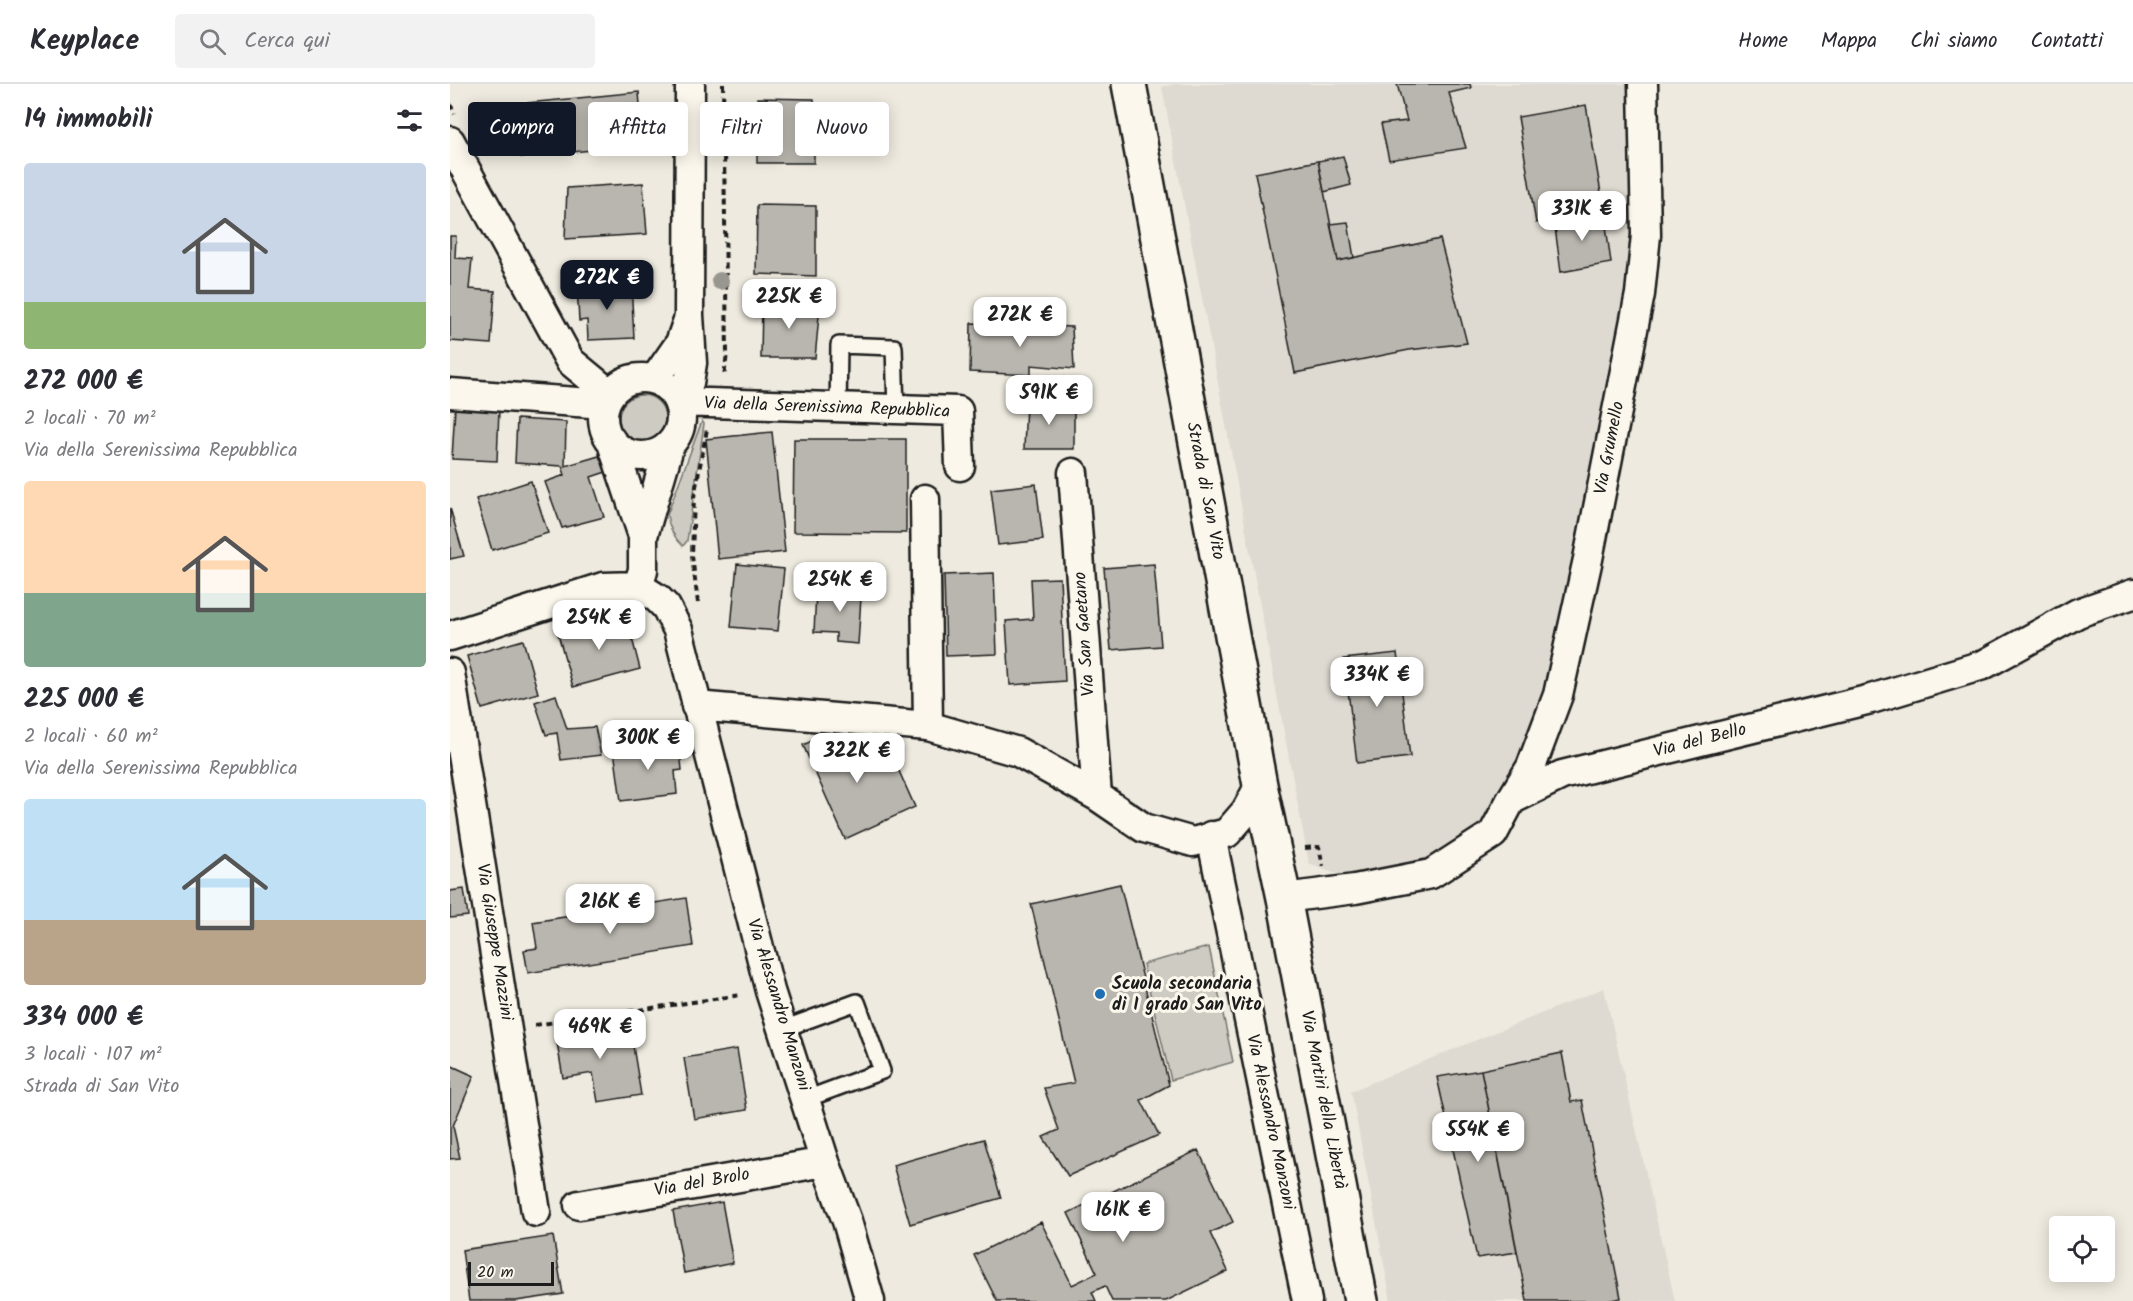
<!DOCTYPE html>
<html lang="it">
<head>
<meta charset="utf-8">
<style>
	:root { --surface:#fff; --page:#f2f2f3; --text:#2b2b33; --muted:#7c7c81; --line:#e1e1e2; --accent:#111827 }
	body { margin:0; font-family:Kalam,sans-serif; background:var(--page); color:var(--text); height:100vh; display:flex; flex-direction:column; font-size:22px; white-space:nowrap }
	* { box-sizing:border-box; margin:0 }
	p { font-size:20px; color:var(--muted) }
	.icon { flex:none; width:33px; height:33px; fill:none; stroke:currentColor; stroke-width:2; stroke-linecap:round; stroke-linejoin:round }
	.map { position:relative; flex:1; overflow:hidden }
	.side { display:flex; flex-direction:column; background:var(--surface); width:450px }
	.side>* { flex:none }
	.hud { position:absolute; left:18px; top:18px; width:570px; height:54px; display:flex; gap:12px }
	.buttons { position:absolute; left:1599px; top:1132px; display:grid; gap:12px }
	.buttons a { display:grid; place-items:center; width:66px; height:66px; border-radius:6px; background:var(--surface); box-shadow:0 3px 15px #0003; font-size:30px }
	.scale { position:absolute; left:18px; bottom:15px; width:86px; box-sizing:border-box; padding-left:6px; border:3px solid #1c1c1c; border-top:0; font-size:16px; line-height:21px; white-space:nowrap; color:#1c1c1c; -webkit-text-stroke:4px #fbf7ec; paint-order:stroke }
	.price { position:absolute; translate:-50% -51px; padding:0 14px; border-radius:12px; background:#fff; color:#222; font-size:20px; line-height:39px; filter:drop-shadow(0 2px 3px #0008) }
	.price::after { content:''; position:absolute; left:50%; top:36px; width:18px; height:14px; margin-left:-9px; background:inherit; clip-path:polygon(0 0,100% 0,50% 100%) }
	.price.selected { background:var(--accent); color:#fff }
	ul { padding:0; list-style:none }
	li { display:grid; align-content:center; gap:12px; height:318px; padding:0 24px }
	li span { display:grid; place-items:center; height:186px; border-radius:6px; color:#555 }
	li>.icon { margin-inline-start:auto }
	span .icon { width:108px; height:108px; fill:#fffc; stroke-width:1 }
	li b { font-size:26px }
	h2 { display:flex; justify-content:space-between; align-items:center; height:72px; padding:0 24px; font-size:26px }
	.pill { padding:0 21px; border-radius:6px; background:var(--surface); box-shadow:0 3px 15px #0003; font-size:21px; line-height:54px }
	.pill.selected { background:var(--accent); color:#fff }
	header { display:flex; align-items:center; gap:36px; box-sizing:border-box; height:84px; padding:0 30px; background:var(--surface); border-bottom:2px solid var(--line) }
	header strong { font-size:28px }
	nav { display:flex; gap:33px; margin-inline-start:auto; font-size:21px }
	.search { width:420px; height:54px; background:var(--page); display:flex; align-items:center; gap:15px; box-sizing:border-box; padding:0 21px; border-radius:6px; color:var(--muted); font-size:22px }
	main { display:flex; flex:1; min-height:0 }
	.map>svg:first-child { display:block }
</style>
</head>
<body>
<header>
<strong>Keyplace</strong>
<div class="search"><svg class="icon" aria-label="search" viewBox="0 0 24 24"><circle cx="10" cy="10" r="6"/><path d="M15 15l6 6"/></svg>Cerca qui</div>
<nav><a>Home</a><a>Mappa</a><a>Chi siamo</a><a>Contatti</a></nav>
</header>
<main>
<section class="side">
<h2>14 immobili<svg class="icon" aria-label="filters" viewBox="0 0 24 24"><path d="M4 7h16M4 17h16"/><circle cx="9" cy="7" r="2"/><circle cx="15" cy="17" r="2"/></svg></h2>
<ul>
<li><span style="background:linear-gradient(#c9d6e8 75%,#8fb573 0)"><svg class="icon" aria-label="home" viewBox="0 0 24 24"><path d="M3 11l9-7 9 7M6 9v11h12V9"/></svg></span><div><b>272 000 €</b><p>2 locali · 70 m²</p><p>Via della Serenissima Repubblica</p></div></li>
<li><span style="background:linear-gradient(#ffd9b3 60%,#7fa58c 0)"><svg class="icon" aria-label="home" viewBox="0 0 24 24"><path d="M3 11l9-7 9 7M6 9v11h12V9"/></svg></span><div><b>225 000 €</b><p>2 locali · 60 m²</p><p>Via della Serenissima Repubblica</p></div></li>
<li><span style="background:linear-gradient(#bfe0f5 65%,#b9a48a 0)"><svg class="icon" aria-label="home" viewBox="0 0 24 24"><path d="M3 11l9-7 9 7M6 9v11h12V9"/></svg></span><div><b>334 000 €</b><p>3 locali · 107 m²</p><p>Strada di San Vito</p></div></li>
</ul>
</section>
<div class="map">
<svg width="1683" height="1217" viewBox="0 0 1683 1217">
	<rect width="100%" height="100%" fill="#eeeadf"/>
	<filter id="ink" filterUnits="userSpaceOnUse"><feTurbulence type="fractalNoise" baseFrequency=".0167" numOctaves="2"/><feDisplacementMap in="SourceGraphic" scale="12" xChannelSelector="R" yChannelSelector="G"/><feConvolveMatrix kernelMatrix="1 2 1 2 8 2 1 2 1" color-interpolation-filters="sRGB"/></filter>
	<g filter="url(#ink)">
		<path fill="#dedad1" d="M724 0H1177L1183 103 1182 171 1154 306 1133 467 1096 612 1061 702 1027 742 996 768 956 785 916 795 889 791 859 780 712 3Z
			M1154 904 1225 1217H941L901 1007Z"/>
		<path fill="#ceccc2" stroke="#75746f" stroke-width="1.5" d="M169 334a23 23 0 1 1 46 0a23 23 0 1 1-46 0Z
			M252 337 254 340 237 457 233 462C224 454 219 444 217 431Z
			M759 863 783 978 721 996 693 880Z"/>
		<path fill="#b9b6af" stroke="#1c1c1c" stroke-width="1.5" d="M947 0H1020L1021 4 999 9 1016 64 939 76 931 40 957 37Z
			M189 8 193 61 71 73 67 20Z
			M307 14 364 15V79H307Z
			M1136 21 1154 127 1086 139 1068 33Z
			M893 72 901 101 874 108 868 77Z
			M868 77 888 177 990 155 1017 259 959 266 845 289 805 89Z
			M193 99 197 150 115 155 117 104Z
			M307 121 366 122V192L306 190Z
			M1154 127 1161 179 1111 188 1104 136Z
			M898 138 904 174 888 177 880 140Z
			M0 152H6L5 174 22 175 19 205 45 207 41 260 0 257Z
			M181 199 184 254 138 256 137 236 129 237 127 202Z
			M312 217 370 221 365 274H311Z
			M521 239 622 243 624 285 581 281V291L520 288Z
			M576 319H624V365H574Z
			M5 323 49 326 47 377 2 375Z
			M67 335 116 338 115 382 149 372 156 388 141 393 154 433 112 444 95 398 115 391 112 382 65 379Z
			M322 348 335 468 268 475 256 355Z
			M344 355H456V449L343 448Z
			M81 397 98 449 42 466 26 415Z
			M586 400 593 456 548 461 541 405Z
			M0 424 14 472 0 475Z
			M287 480 334 485 328 547 281 543Z
			M704 480 711 562 661 566 654 484Z
			M544 489 547 570 496 572 494 491Z
			M610 494 615 597 560 601 556 537 583 535 581 495Z
			M392 498H412L408 560 386 558V549L364 548 366 508 392 510Z
			M176 531 190 585 123 603 108 550Z
			M73 556 88 609 32 625 17 572Z
			M947 569 960 673 907 679 894 575Z
			M106 611 117 645 145 643 151 671 111 676 107 649 96 651 85 618Z
			M405 646 423 686 444 676 465 723 395 755 353 661 381 648 385 655Z
			M229 657 232 686 225 687 227 710 171 717 164 666Z
			M670 800 719 1001 691 1016 709 1051 618 1092 593 1053 609 1046 594 1004 624 999 581 820Z
			M14 805 18 832 0 834V807Z
			M236 814 243 862 78 889 74 866 87 864 83 838Z
			M160 938 163 960 182 956 191 1011 148 1018 143 989 113 994 105 947Z
			M287 965 297 1026 244 1035 234 974Z
			M1112 969 1121 1018 1132 1016 1171 1214 1157 1217H1077L1031 986Z
			M0 981 24 992 3 1042 10 1074 0 1075Z
			M1031 986 1067 1168 1027 1174 987 993Z
			M534 1055 551 1114 460 1140 443 1081Z
			M748 1066 783 1138 760 1149 778 1187 716 1217H662L655 1202 642 1208 646 1217H547L524 1171 591 1138 622 1201 647 1189 618 1129Z
			M272 1118 283 1179 234 1189 223 1127Z
			M103 1152 113 1210 66 1217H19L12 1166Z"/>
		<g fill="none" stroke-linecap="round" stroke-linejoin="round">
			<defs>
				<path id="service" d="M388 325 389 261 444 263 446 326
					M333 945 407 918 432 987 356 1015"/>
				<path id="minor" d="M0 57 120 277 160 310
					M153 333a39 39 0 1 1 78 0a39 39 0 1 1-78 0Z
					M202 295 207 292 230 259 238 236
					M0 309 155 320
					M225 312 239 299 242 279 239 231 240 0
					M228 318 508 327 510 382
					M161 356 193 452
					M623 389 647 712
					M475 415 478 642
					M188 502 193 486V452L220 360
					M0 552 153 503 188 502 207 514 216 523 228 546 320 907 375 1078 397 1137 420 1217
					M0 589 86 1128
					M246 622 478 642 568 668 647 712 694 744 743 758 777 749 796 727 810 701
					M1061 716 1081 683 1108 611 1138 475 1190 210 1196 151 1193 0
					M761 752 857 1217
					M834 814 905 805 981 790 1043 750 1061 716 1112 691 1421 615 1533 581 1628 529 1683 510
					M129 1121 375 1078"/>
				<path id="secondary" d="M679 0 810 701 834 814 911 1217"/>
			</defs>
			<use href="#service" stroke="#1c1c1c" stroke-width="20"/>
			<use href="#minor" stroke="#1c1c1c" stroke-width="33"/>
			<use href="#secondary" stroke="#1c1c1c" stroke-width="38"/>
			<path stroke="#1c1c1c" stroke-width="4" stroke-dasharray="6 4.5" stroke-linecap="butt" d="M273 0 277 269 274 293
				M0 20 5 30
				M248 519 242 472 244 413 257 345
				M855 764 869 763 873 782
				M85 941 291 911"/>
			<use href="#service" stroke="#fbf7ec" stroke-width="15"/>
			<use href="#minor" stroke="#fbf7ec" stroke-width="28"/>
			<use href="#secondary" stroke="#fbf7ec" stroke-width="33"/>
		</g>
		<circle fill="#98968f" cx="270" cy="197" r="9"/>
	</g>
	<circle fill="#1f6fb2" stroke="#fbf7ec" stroke-width="2" cx="650" cy="910" r="6"/>
	<g text-anchor="middle" dominant-baseline="central" stroke-width="6" stroke-linejoin="round" paint-order="stroke">
		<g font-size="18" fill="#1c1c1c" stroke="#fbf7ec">
			<text transform="translate(377 324) rotate(2)">Via della Serenissima Repubblica</text>
			<text transform="translate(1160 364) rotate(-79)">Via Grumello</text>
			<text transform="translate(755 407) rotate(79)">Strada di San Vito</text>
			<text transform="translate(635 550) rotate(-94)">Via San Gaetano</text>
			<text transform="translate(1250 657) rotate(-14)">Via del Bello</text>
			<text transform="translate(44 858) rotate(81)">Via Giuseppe Mazzini</text>
			<text transform="translate(328 921) rotate(73)">Via Alessandro Manzoni</text>
			<text transform="translate(873 1016) rotate(79)">Via Martiri della Libertà</text>
			<text transform="translate(820 1038) rotate(78)">Via Alessandro Manzoni</text>
			<text transform="translate(252 1099) rotate(-10)">Via del Brolo</text>
		</g>
		<g font-size="18" font-weight="bold" fill="#1c1c1c" stroke="#fbf7ec" text-anchor="start">
			<text x="662" y="900">Scuola secondaria<tspan x="662" dy="21">di I grado San Vito</tspan></text>
		</g>
	</g>
</svg>
<div class="buttons">
<a><svg class="icon" aria-label="locate" viewBox="0 0 24 24"><circle cx="12" cy="12" r="6"/><path d="M12 2v4M12 18v4M2 12h4M18 12h4"/></svg></a>
</div>
<div class="scale">20 m</div>
<b class="price" style="left:1132px;top:158px">331K €</b>
<b class="price selected" style="left:157px;top:227px">272K €</b>
<b class="price" style="left:339px;top:246px">225K €</b>
<b class="price" style="left:570px;top:264px">272K €</b>
<b class="price" style="left:599px;top:342px">591K €</b>
<b class="price" style="left:390px;top:529px">254K €</b>
<b class="price" style="left:149px;top:567px">254K €</b>
<b class="price" style="left:927px;top:624px">334K €</b>
<b class="price" style="left:198px;top:687px">300K €</b>
<b class="price" style="left:407px;top:700px">322K €</b>
<b class="price" style="left:160px;top:851px">216K €</b>
<b class="price" style="left:150px;top:976px">469K €</b>
<b class="price" style="left:1028px;top:1079px">554K €</b>
<b class="price" style="left:673px;top:1159px">161K €</b>
<div class="hud">
<a class="pill selected">Compra</a>
<a class="pill">Affitta</a>
<a class="pill">Filtri</a>
<a class="pill">Nuovo</a>
</div>
</div>
</main>
</body>
</html>
